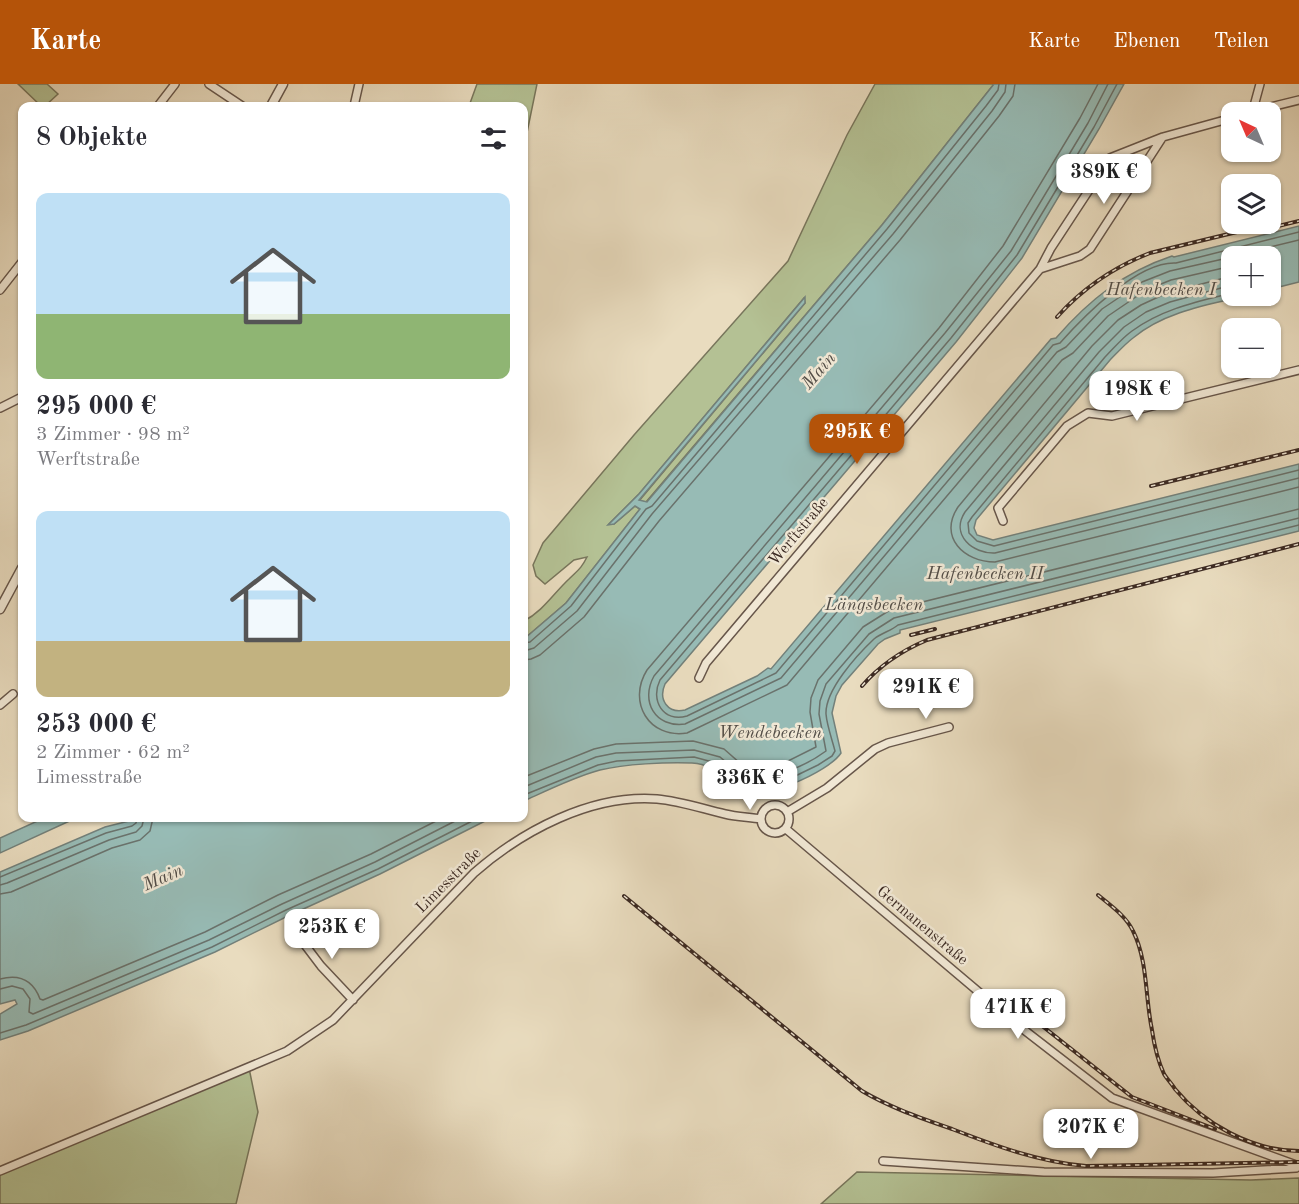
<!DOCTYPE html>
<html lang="de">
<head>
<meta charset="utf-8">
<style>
	:root { --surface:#fff; --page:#f2f2f3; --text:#2b2b33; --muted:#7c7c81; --accent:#b45309 }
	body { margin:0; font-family:"Old Standard TT",serif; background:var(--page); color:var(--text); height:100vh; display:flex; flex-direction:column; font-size:22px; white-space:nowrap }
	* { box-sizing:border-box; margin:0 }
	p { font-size:20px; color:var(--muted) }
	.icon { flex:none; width:33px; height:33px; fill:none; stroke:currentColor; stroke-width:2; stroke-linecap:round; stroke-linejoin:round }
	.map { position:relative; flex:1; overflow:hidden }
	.details { position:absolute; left:18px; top:18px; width:510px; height:720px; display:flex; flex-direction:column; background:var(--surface); border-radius:12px; box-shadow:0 2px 4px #0004 }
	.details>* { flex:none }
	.needle { width:39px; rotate:316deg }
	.buttons { position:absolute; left:1221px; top:18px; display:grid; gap:12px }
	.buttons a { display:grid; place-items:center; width:60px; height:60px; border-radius:12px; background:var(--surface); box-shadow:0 2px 4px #0004; font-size:30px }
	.price { position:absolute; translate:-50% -51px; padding:0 14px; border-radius:12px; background:#fff; color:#222; font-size:20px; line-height:39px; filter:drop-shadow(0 2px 3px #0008) }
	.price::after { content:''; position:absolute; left:50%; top:36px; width:18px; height:14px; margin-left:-9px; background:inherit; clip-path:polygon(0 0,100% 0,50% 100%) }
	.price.current { background:var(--accent); color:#fff }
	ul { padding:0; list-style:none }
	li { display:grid; align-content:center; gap:12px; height:318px; padding:0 18px }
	li span { display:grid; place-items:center; height:186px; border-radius:12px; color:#555 }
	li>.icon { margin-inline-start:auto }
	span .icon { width:108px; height:108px; fill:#fffc; stroke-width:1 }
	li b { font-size:26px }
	h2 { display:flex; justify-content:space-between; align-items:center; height:72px; padding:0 18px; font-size:26px }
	header { display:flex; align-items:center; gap:36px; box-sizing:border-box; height:84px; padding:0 30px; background:var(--accent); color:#fff }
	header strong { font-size:28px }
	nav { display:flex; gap:33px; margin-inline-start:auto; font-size:21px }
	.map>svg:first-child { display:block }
</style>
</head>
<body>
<header>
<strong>Karte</strong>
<nav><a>Karte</a><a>Ebenen</a><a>Teilen</a></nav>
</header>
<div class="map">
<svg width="1299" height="1120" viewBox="0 0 1299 1120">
	<rect width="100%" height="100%" fill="#e9dcbf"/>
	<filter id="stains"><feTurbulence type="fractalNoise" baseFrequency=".00333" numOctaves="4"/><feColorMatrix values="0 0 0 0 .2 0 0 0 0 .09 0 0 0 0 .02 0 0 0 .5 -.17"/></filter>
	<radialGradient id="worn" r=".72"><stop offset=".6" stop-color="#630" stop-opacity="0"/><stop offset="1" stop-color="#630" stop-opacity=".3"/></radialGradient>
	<path fill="#b4c194" stroke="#78765c" stroke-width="1.5" d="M18 0H47L58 10 45 22H41Z
		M477 0H537L524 63V22H469Z
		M875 0H994L882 141 646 418 639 417 805 219 804 214 639 410 609 440H614L635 422 640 425 566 519 524 555V537C543 527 553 510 569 495 578 486 581 485 587 473L574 476 545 500 536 492 533 481 543 459 634 351 788 177 847 51Z
		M249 984 258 1028 236 1120H0V1087Z
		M857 1088 1251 1096 1299 1094V1120H821Z"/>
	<path fill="#97bbb5" stroke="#73817b" stroke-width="1.5" d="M994 0H1124L1099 45 1022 174 956 258 665 600C658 616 668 630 685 626L757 592 768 584 771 585 1051 255 1056 254C1089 216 1124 188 1172 172L1174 173 1299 142V198L1271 205 1270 172H1232V212H1245C1207 221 1164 228 1133 254 1125 260 1117 269 1110 276L976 436 974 444 977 451 993 456 1299 380V447L900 546V549L885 555 878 560 842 601 836 612 832 629 841 669C829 688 759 719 738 707 721 697 716 680 692 679 666 678 625 680 600 686 574 693 548 706 524 717V555L566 519 640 425 635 422 614 440 608 441 639 410 805 213V219L639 416 647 418 882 141Z
		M44 734H76L0 769V754Z
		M141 734H491L380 790 288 832 215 868 28 947 0 956V930L17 920 15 916 0 920V788L105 743Z"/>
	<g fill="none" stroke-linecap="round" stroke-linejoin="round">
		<path stroke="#6a726c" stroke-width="1.5" d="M1098 0 1080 34 1003 162 939 244 647 586C627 618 649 655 687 649L787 601 1062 276 1073 269 1108 232 1146 206 1171 196 1232 182
			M1108 0 1088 39 1011 167 945 249 654 592C640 617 655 644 685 640L781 594 1057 268 1066 263 1102 225 1142 198 1170 187 1232 173
			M1117 0 1094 43 1017 171 951 254 660 596C650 616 663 639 687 632L776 589 1053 261 1060 259C1084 232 1138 177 1176 179L1299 148
			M1233 172 1299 156
			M1232 192 1167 209 1141 221 1118 236 1092 262 958 423C938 453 964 478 995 478L1299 403
			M1232 201 1170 218 1146 228 1124 243 1099 268 965 428C950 451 973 470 995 469L1299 394
			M1232 209C1196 218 1162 225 1132 247 1122 254 1114 264 1105 273L972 433 968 439 969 449 977 457 994 462 1299 386
			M524 559 530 558 571 522 646 425 652 422 887 145 986 22 998 6 999 0
			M524 567 534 564 577 527 652 430 893 150 992 27 1005 8 1006 0
			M524 576 531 575 540 571 584 533 659 437 900 156 999 32 1013 12 1015 0
			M524 693 594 665 616 660 693 657 724 665 749 687 780 681 816 663 810 628 811 614 818 596 863 543 890 526 1299 425
			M524 703 596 673 616 669 694 666 720 673 747 696C776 693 803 684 826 667L819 630 820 617 826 600 869 550 894 534 1299 434
			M524 711 598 681 617 677 694 673 716 679 740 701 748 704 785 697 818 681 832 672 835 667C832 655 827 642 826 630 825 606 857 571 874 555 881 549 891 547 898 541L1299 441
			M0 793 106 749 132 742 136 739 137 734
			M0 801 7 799 109 756 136 748 142 742 144 734
			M0 810 11 808 112 764 140 756 150 747 153 734
			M0 895C19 890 33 896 40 915L43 916 205 848 278 811 371 770 442 734
			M0 905 12 902 23 905 30 915 29 928 33 930 209 856 282 820 375 778 461 734
			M0 949 26 941 212 863 286 826 378 785 478 734"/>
		<defs>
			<path id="minor" d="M209 0 242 22
				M158 22 175 0
				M354 22 359 0
				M1254 27V22L1260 0
				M1250 28 1299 16
				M1040 185 1080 172 1090 165 1162 54
				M0 206 22 178
				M0 324 22 313
				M1003 437 998 424 1067 342 1088 329 1112 332 1299 286
				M699 594 706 579 1040 185 1051 164 1110 74 1163 53 1232 34
				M0 621 13 610
				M761 735a14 14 0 1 1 28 0a14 14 0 1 1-28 0Z
				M787 728 827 704 875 665 888 659 949 643
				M786 745 1019 942 1112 1014 1299 1082
				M296 849 321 882 353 916
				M883 1077 1044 1088 1213 1089 1296 1084
				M0 1087 287 967 333 936 474 789C522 747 591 710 657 715 680 717 703 725 725 730 737 733 749 733 761 735"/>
			<path id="tertiary" d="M271 22 283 0
				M0 525 22 484"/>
		</defs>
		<use href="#minor" stroke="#67564a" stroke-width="10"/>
		<use href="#tertiary" stroke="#67564a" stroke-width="11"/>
		<use href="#minor" stroke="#f1e8d5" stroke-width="7"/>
		<use href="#tertiary" stroke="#f1e8d5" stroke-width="8"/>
		<defs>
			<path id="rail" d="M1262 146 1299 137
				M1057 233C1083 204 1114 183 1150 169L1270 140
				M1151 402 1299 366
				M911 551 935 545
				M862 602C880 581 901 567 927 556L1299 460
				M1098 811C1110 821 1126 832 1133 847 1148 877 1145 913 1152 946 1154 960 1158 977 1164 990 1167 995 1172 1000 1175 1005 1204 1040 1252 1067 1299 1067
				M624 812 862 1007C891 1024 921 1034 952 1045 996 1062 1039 1078 1086 1082L1299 1078
				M1041 941 1132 1013 1215 1045"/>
		</defs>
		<use href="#rail" stroke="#3c2a23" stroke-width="4"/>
		<use href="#rail" stroke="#f1e8d5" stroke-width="1.5" stroke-dasharray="4.5" stroke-linecap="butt"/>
	</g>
	<g text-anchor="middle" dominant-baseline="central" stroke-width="5" stroke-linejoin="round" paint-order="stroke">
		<g font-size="16" fill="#3c2a23" stroke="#f1e8d5">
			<text transform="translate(799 448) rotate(-50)">Werftstraße</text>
			<text transform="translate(449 797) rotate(-45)">Limesstraße</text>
			<text transform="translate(922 842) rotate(40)">Germanenstraße</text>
		</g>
		<g font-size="18" font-style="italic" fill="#534e48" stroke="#f1e8d5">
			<text x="1161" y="206">Hafenbecken I</text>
			<text transform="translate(819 287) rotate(-49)">Main</text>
			<text x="985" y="490">Hafenbecken II</text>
			<text x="874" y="521">Längsbecken</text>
			<text x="770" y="649">Wendebecken</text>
			<text transform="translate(163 794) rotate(-24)">Main</text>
		</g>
	</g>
	<rect width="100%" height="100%" filter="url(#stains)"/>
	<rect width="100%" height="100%" fill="url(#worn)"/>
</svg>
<div class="buttons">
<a><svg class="needle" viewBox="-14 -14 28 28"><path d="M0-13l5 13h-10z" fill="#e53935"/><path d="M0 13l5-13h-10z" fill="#7c7c81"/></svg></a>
<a><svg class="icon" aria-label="layers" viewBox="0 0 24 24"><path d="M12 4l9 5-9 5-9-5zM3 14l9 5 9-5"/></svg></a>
<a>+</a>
<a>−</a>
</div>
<b class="price" style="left:1104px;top:121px">389K €</b>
<b class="price" style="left:1137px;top:338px">198K €</b>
<b class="price current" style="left:857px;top:381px">295K €</b>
<b class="price" style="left:926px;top:636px">291K €</b>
<b class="price" style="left:750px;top:727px">336K €</b>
<b class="price" style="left:332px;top:876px">253K €</b>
<b class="price" style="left:1018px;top:956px">471K €</b>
<b class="price" style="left:1091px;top:1076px">207K €</b>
<section class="details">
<h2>8 Objekte<svg class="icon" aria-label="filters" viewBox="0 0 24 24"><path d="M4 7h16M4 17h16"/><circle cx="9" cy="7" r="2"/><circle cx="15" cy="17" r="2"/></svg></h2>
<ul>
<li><span style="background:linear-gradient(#bfe0f5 65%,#8fb573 0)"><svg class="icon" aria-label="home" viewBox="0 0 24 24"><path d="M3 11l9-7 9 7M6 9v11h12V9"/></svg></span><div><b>295 000 €</b><p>3 Zimmer · 98 m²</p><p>Werftstraße</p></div></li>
<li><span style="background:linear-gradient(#bfe0f5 70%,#c2b280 0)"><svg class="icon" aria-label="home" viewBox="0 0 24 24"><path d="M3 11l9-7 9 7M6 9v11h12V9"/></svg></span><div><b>253 000 €</b><p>2 Zimmer · 62 m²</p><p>Limesstraße</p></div></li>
</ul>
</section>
</div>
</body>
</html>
